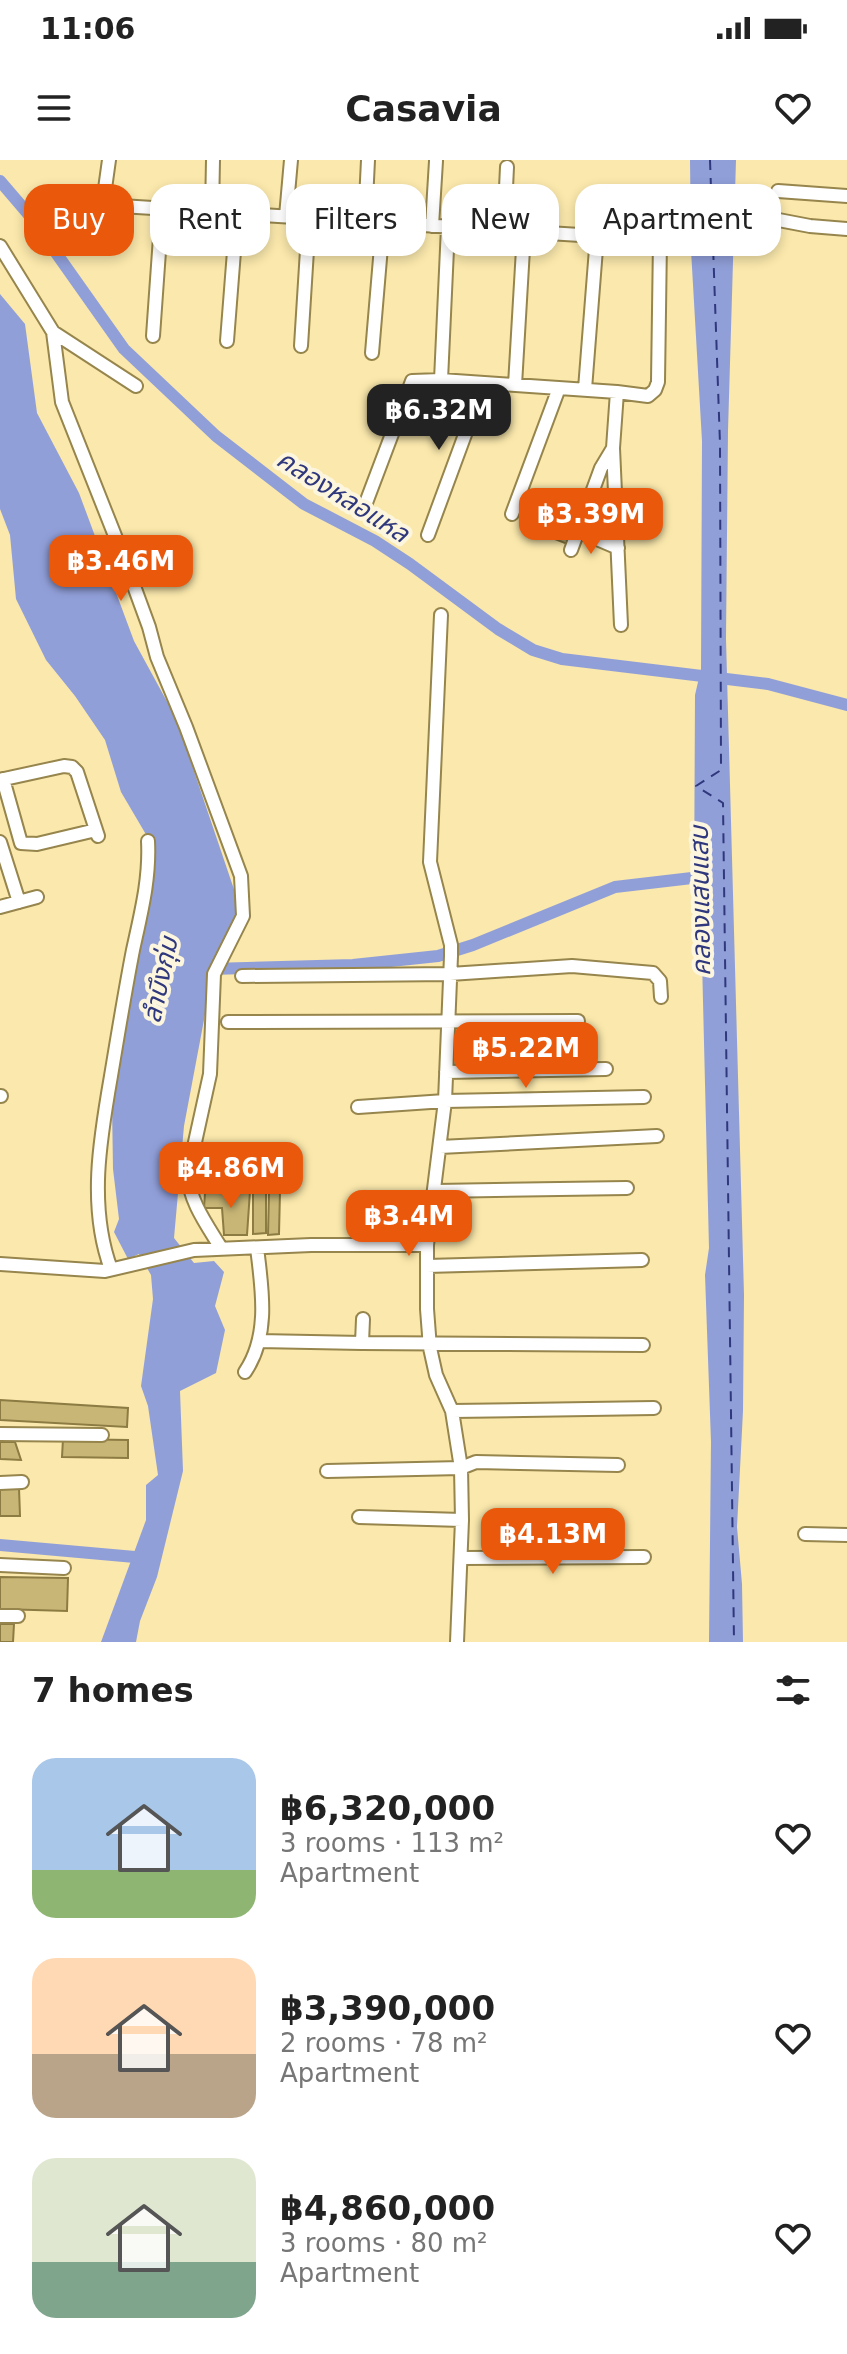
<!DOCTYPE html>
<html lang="en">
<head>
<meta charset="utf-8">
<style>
	:root { --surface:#fff; --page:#f2f2f2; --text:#222; --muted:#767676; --accent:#ea580c }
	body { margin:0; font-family:"DejaVu Sans","Noto Sans Thai",sans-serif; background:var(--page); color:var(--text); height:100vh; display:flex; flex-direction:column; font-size:30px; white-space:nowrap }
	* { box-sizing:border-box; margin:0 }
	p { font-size:26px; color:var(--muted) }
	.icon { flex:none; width:44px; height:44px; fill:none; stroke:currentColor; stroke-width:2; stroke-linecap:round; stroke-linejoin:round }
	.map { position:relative; height:1482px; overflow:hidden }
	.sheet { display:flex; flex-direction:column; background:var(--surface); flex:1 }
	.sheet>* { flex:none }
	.top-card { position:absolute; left:24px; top:24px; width:800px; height:72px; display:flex; gap:16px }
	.price { position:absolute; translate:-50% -68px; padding:0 18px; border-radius:16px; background:var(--accent); color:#fff; font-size:26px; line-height:52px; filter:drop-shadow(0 2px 4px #0008) }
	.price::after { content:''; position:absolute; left:50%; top:48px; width:24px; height:18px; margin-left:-12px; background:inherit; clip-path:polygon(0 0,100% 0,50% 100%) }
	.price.active { background:#222; color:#fff }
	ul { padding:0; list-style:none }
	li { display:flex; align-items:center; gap:24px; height:200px; padding:0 32px }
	li span { display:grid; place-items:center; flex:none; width:224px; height:160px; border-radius:24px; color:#555 }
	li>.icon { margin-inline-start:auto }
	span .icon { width:96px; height:96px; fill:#fffc; stroke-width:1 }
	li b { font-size:34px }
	h2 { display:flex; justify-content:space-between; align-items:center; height:96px; padding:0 32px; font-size:34px }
	.chip { padding:0 28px; border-radius:24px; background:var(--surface); box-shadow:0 4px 12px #0003; font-size:28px; line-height:72px }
	.chip.active { background:var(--accent); color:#fff }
	.status { display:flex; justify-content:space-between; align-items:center; height:56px; padding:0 40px; background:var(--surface); direction:ltr }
	.status svg { height:22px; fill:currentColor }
	header { display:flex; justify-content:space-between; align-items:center; height:104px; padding:0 32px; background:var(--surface); font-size:36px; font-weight:800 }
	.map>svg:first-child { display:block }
</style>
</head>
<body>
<div class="status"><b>11:06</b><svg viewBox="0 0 49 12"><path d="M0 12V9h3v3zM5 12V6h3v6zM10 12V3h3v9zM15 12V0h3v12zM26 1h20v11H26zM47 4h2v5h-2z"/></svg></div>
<header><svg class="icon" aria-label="menu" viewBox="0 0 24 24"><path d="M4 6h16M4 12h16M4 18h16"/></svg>Casavia<svg class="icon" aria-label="heart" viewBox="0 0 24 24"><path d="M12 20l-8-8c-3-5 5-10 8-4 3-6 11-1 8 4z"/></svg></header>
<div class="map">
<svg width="847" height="1482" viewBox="0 0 847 1482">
	<rect width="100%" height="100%" fill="#fae8ac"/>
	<path fill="#919fd9" d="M690 0H736L728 271 726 479 744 1135 743 1251 737 1367 742 1424 743 1482H709L711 1282 705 1115 709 1088 701 759 694 737 695 535 701 509 702 281 691 90Z
		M0 134 25 164 37 253 79 333 134 481 176 558 242 753 210 828 184 966 174 1078 194 1103 214 1101 224 1112 215 1146 225 1170 216 1213 180 1231 183 1311 157 1417 140 1461 136 1482H101L146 1360V1325L158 1315 148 1246 141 1226 153 1139 151 1115 139 1094 128 1099 114 1072 119 1059 113 1009 112 945 151 683 121 632 105 580 75 536 46 500 16 439 10 375 0 349Z"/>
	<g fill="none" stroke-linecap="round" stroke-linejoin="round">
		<path stroke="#919fd9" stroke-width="12" d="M0 21 30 56 124 189 216 276 304 344 375 381 410 404 498 469 533 490 562 499 768 524 847 545
			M210 809 353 805 438 796 473 785 615 727 709 716
			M0 1385 146 1398"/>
		<path stroke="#2f387d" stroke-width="2" stroke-dasharray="10 8" stroke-linecap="butt" d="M710 0 720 284 721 610 696 626 723 643 734 1482"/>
	</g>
	<path fill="#c8b676" stroke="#8c7b42" stroke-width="2" d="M557 364 575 371 570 385 552 378Z
		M266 1030V1073L253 1074V1031Z
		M250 1031 247 1075H224L222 1048H204L205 1033Z
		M269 1031H280L279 1074 268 1075Z
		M0 1240 128 1248 127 1267 0 1260Z
		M63 1279 128 1280V1298L62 1297Z
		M0 1282H15L21 1300 0 1299Z
		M19 1328 20 1356H0V1329Z
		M0 1417 68 1418 67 1451 0 1449Z
		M0 1464H14L13 1482H0Z"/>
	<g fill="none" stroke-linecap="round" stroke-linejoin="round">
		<defs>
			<path id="street" d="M109 0 103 43 105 45 660 80 658 222 655 230 648 236 617 232 613 288 621 465
				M778 31 847 36
				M212 52 213 0
				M286 56 291 0
				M763 57 810 66 847 69
				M365 61 368 0
				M432 66 436 1
				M504 70 507 7
				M0 86 53 172 62 242 123 396 149 467 157 497 186 567 241 716 243 756 214 814 210 914 188 1014C189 1041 207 1065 221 1088
				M53 172 136 226
				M153 176 162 49
				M227 181 237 53
				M301 186 309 58
				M372 193 383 63
				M441 220 448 67
				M515 225 524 72
				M585 229 597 76
				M364 348 412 221 441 220 617 232
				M512 354 559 228
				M578 371 618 388
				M428 375 484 223
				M571 390 601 308 613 288
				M441 455 430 702 451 785V796L445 941 427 1085V1149L430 1188 436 1215 452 1251 461 1308 462 1360 457 1482
				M3 619 21 683 37 684 96 670
				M0 620 64 606 72 607 77 612 98 676
				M0 682 19 742
				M0 747 37 737
				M242 816 450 814 572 806 653 813 660 821 661 837
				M228 862 578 861
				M446 912 606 909
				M0 936H1
				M358 947 445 941 644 937
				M440 987 657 976
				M436 1031 627 1028
				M0 1104 105 1111 194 1090 311 1085H427
				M427 1106 642 1100
				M111 1109C88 1047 100 979 111 916 118 874 125 831 133 790 141 753 150 719 148 681
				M363 1159 362 1183 643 1185
				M259 1181 362 1183
				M245 1212C270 1175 262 1129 257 1088
				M452 1251 654 1248
				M0 1274 102 1275
				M327 1311 461 1308 476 1302 618 1305
				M0 1323 22 1322
				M359 1357 462 1360
				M805 1374 847 1375
				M461 1398 644 1397
				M0 1405 64 1408
				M0 1456H18"/>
		</defs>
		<use href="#street" stroke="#96854c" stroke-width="16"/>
		<use href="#street" stroke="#fff" stroke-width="12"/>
	</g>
	<g text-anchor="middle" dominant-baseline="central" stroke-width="8" stroke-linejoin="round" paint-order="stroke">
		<g font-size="26" font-style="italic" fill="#2f387d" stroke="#fdf6de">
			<text transform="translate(343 336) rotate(32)">คลองหลอแหล</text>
			<text transform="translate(700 741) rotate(-91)">คลองแสนแสบ</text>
			<text transform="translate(160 820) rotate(-78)">ลำบึงกุ่ม</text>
		</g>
	</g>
</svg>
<b class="price active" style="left:439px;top:292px">฿6.32M</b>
<b class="price" style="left:591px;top:396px">฿3.39M</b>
<b class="price" style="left:121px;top:443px">฿3.46M</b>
<b class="price" style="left:526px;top:930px">฿5.22M</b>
<b class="price" style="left:231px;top:1050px">฿4.86M</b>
<b class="price" style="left:409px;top:1098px">฿3.4M</b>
<b class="price" style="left:553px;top:1416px">฿4.13M</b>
<div class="top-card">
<a class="chip active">Buy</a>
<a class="chip">Rent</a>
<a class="chip">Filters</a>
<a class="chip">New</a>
<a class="chip">Apartment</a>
</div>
</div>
<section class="sheet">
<h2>7 homes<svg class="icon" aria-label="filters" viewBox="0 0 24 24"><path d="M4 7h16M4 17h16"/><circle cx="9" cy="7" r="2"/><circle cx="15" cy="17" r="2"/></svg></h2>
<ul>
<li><span style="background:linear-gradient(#a9c7e8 70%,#8fb573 0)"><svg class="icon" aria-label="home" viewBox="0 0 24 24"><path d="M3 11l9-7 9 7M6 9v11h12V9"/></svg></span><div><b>฿6,320,000</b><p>3 rooms · 113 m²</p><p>Apartment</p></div><svg class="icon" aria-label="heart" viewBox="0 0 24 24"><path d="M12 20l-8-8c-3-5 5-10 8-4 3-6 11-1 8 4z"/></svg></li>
<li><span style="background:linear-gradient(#ffd9b3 60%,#b9a48a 0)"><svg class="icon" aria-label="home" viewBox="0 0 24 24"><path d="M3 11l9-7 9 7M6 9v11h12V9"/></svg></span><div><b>฿3,390,000</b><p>2 rooms · 78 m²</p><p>Apartment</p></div><svg class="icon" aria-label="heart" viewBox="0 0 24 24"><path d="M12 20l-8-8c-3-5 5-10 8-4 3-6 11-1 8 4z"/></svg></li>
<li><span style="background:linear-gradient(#dfe7d0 65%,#7fa58c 0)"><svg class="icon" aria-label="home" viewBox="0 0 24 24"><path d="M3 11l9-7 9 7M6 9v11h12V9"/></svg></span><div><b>฿4,860,000</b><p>3 rooms · 80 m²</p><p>Apartment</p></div><svg class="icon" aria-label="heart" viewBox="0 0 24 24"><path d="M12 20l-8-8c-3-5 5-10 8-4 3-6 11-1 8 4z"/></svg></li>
</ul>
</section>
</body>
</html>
